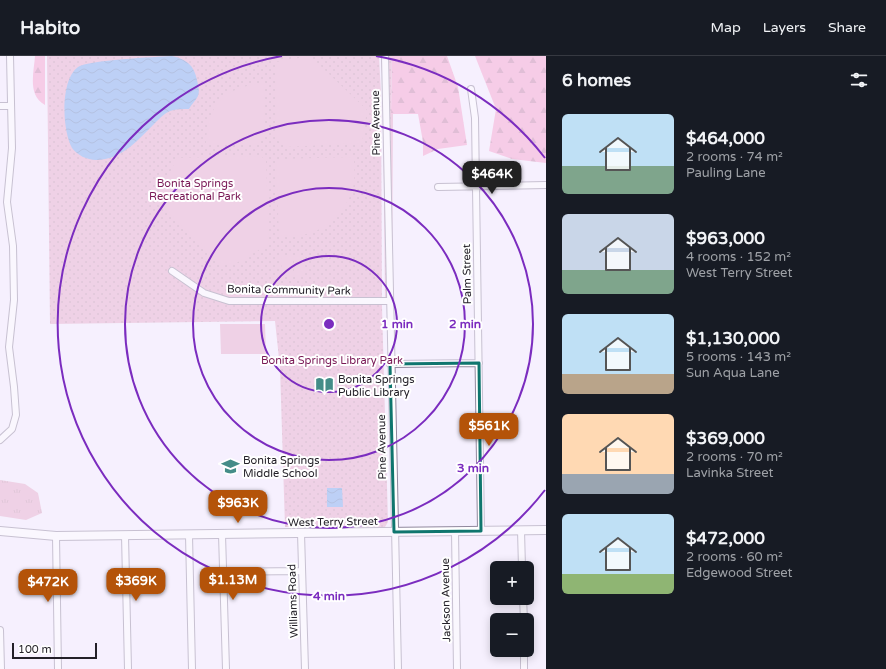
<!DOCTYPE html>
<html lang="en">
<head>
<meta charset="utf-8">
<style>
	:root { --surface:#171b24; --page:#242831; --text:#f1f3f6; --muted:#9ea1a6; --line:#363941; --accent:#b45309 }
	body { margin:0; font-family:"Varela Round",sans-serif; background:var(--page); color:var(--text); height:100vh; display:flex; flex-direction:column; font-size:15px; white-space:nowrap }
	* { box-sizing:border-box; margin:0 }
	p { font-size:13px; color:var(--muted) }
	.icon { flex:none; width:22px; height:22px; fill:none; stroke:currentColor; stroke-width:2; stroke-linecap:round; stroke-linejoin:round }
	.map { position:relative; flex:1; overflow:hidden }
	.panel { display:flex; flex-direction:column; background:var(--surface); width:340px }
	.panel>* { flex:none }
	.fabs { position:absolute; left:490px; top:505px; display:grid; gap:8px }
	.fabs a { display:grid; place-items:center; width:44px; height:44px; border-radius:6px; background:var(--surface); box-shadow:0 2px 10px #0003; font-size:20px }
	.scale { position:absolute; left:12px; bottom:10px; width:85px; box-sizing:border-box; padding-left:4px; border:2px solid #232028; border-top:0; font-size:11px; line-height:14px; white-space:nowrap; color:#232028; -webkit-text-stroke:3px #fff; paint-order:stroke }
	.price { position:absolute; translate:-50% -34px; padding:0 9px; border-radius:8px; background:var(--accent); color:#fff; font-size:13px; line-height:26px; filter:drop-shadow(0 1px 2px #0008) }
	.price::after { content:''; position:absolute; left:50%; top:24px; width:12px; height:9px; margin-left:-6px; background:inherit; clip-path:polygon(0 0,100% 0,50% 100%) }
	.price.active { background:#222; color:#fff }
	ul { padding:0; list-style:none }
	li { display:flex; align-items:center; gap:12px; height:100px; padding:0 16px }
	li span { display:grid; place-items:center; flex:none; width:112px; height:80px; border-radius:6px; color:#555 }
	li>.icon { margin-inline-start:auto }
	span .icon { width:48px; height:48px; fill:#fffc; stroke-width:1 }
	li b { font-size:17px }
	h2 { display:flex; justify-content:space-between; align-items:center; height:48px; padding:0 16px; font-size:17px }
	header { display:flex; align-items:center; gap:24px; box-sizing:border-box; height:56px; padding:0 20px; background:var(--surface); border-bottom:1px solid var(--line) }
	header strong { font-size:19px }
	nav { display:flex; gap:22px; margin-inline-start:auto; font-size:14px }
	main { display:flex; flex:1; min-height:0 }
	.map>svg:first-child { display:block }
</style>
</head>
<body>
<header>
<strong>Habito</strong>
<nav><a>Map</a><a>Layers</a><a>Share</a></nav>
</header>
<main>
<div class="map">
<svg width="546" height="613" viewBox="0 0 546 613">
	<defs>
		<pattern id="grass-tufts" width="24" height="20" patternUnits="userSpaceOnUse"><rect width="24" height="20" fill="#e6acc9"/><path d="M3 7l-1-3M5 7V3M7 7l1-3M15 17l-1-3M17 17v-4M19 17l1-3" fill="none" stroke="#c594ad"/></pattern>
		<pattern id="forest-firs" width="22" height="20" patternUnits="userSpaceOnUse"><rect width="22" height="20" fill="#f5a0cc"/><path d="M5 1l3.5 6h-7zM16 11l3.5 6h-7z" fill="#c682a6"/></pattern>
		<pattern id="park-dots" width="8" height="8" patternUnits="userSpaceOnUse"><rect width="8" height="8" fill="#e6acc9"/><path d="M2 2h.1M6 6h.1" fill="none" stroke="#c594ad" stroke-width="1.8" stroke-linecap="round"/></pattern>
		<pattern id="water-waves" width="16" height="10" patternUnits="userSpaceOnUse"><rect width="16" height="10" fill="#79a8ed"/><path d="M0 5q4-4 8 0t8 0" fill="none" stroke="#6388c0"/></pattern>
	</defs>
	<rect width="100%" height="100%" fill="#f5f0fe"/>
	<path fill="url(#grass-tufts)" d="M0 424 25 428 38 437 42 457 26 464 0 460Z"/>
	<path fill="url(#forest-firs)" d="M35 0H45V49C27 39 34 16 35 0Z
		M392 0H447L458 31 467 89 438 93 423 100V86L418 58H391Z
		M475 0H546V107L512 103 489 95 496 53Z"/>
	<path fill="url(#park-dots)" d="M47 0H379L381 37 382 251 388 466 385 471H285L280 312 275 265 50 268Z
		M381 0H392L391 58H393L392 247H385L383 37Z"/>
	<path fill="#e6acc9" d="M310 0 367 54 362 87 285 91 275 82 276 6Z
		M264 27 265 81 257 88H206C207 48 225 31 264 27Z
		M261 100 266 105 269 188 233 209H223L160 148V137L177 102Z
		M354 101C354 109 355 118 354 126 351 151 326 177 300 179 293 180 286 179 279 179L276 107 282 103Z
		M281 200H291V221H282Z
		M294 200H303L304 221H294Z
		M220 268H265L266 298H221Z"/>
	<path fill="url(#water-waves)" d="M172 0C186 3 194 9 197 24 198 29 200 34 198 40 196 44 191 49 189 53 183 53 176 53 170 55 165 57 160 62 156 66 139 83 122 104 96 104 87 104 77 99 72 92 62 74 60 24 78 11 88 4 156 1 172 0Z
		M327 432H342L343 451H327Z"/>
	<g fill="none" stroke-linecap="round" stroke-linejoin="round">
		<defs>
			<path id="minor" d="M385 0 398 613
				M471 33 475 62 481 475
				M0 50H11
				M438 131 546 129
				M172 215 204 237 229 245H389
				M390 308 479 307
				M0 384 12 373 16 359 14 331 9 291 14 244 13 190 7 146 12 92 10 0
				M521 474 522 512
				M455 475 457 613
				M301 477 305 613
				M222 478 226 613
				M125 479 128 613
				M189 479 192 613
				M56 480 58 613
				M224 516 302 515
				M523 542 524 564
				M0 574 1 613
				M524 594V613"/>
			<path id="tertiary" d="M0 475 56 480 546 474"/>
		</defs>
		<use href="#minor" stroke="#90889d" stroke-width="8"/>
		<use href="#tertiary" stroke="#90889d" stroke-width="10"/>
		<use href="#minor" stroke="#fff" stroke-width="6"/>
		<use href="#tertiary" stroke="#fff" stroke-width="8"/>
	</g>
	<path d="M0 0H546V613H0ZM479 307 481 475 394 476 390 308Z" fill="#f5f0fe" fill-opacity=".55" fill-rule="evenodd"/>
	<path fill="none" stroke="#0f766e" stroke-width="3" stroke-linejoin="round" d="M479 307 481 475 394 476 390 308Z"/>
	<g fill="none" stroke="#7b2cbf" stroke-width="2">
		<circle cx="329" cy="268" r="68"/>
		<circle cx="329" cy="268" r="136"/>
		<circle cx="329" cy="268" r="204"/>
		<path d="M545 434A272 272 0 1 1 282 0M376 0A272 272 0 0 1 545 102"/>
	</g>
	<defs>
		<symbol id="library-bare" viewBox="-9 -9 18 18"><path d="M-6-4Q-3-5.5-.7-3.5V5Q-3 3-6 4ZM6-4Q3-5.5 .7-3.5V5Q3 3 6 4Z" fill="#448c88" stroke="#fff" stroke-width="2.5" paint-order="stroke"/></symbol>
		<symbol id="school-bare" viewBox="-9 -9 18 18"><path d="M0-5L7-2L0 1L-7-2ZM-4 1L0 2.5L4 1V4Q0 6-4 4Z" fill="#448c88" stroke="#fff" stroke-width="2.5" paint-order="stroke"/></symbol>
	</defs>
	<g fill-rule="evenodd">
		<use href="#library-bare" x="312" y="316" width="25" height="25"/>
		<use href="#school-bare" x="218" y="398" width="25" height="25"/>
	</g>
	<g text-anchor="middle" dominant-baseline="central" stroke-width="4" stroke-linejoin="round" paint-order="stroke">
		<g font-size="11" fill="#232028" stroke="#fff">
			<text transform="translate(376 67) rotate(-91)">Pine Avenue</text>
			<text transform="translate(467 218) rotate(-91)">Palm Street</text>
			<text transform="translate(289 234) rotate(1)">Bonita Community Park</text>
			<text transform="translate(382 391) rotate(-91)">Pine Avenue</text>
			<text transform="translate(333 466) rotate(-1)">West Terry Street</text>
			<text transform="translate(446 544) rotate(-91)">Jackson Avenue</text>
			<text transform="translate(293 545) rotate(-92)">Williams Road</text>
		</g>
		<g font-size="11" fill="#791855" stroke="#fff">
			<text x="195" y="127">Bonita Springs<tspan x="195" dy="13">Recreational Park</tspan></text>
			<text x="332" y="304">Bonita Springs Library Park</text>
		</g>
		<g font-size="11" fill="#232028" stroke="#fff" text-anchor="start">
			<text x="338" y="323">Bonita Springs<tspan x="338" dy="13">Public Library</tspan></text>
			<text x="243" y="404">Bonita Springs<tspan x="243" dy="13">Middle School</tspan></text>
		</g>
	</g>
	<circle cx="329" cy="268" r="6" fill="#7b2cbf" stroke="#fff" stroke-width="2"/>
	<g font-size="12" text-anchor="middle" font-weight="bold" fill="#7b2cbf" stroke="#fff" stroke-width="4" stroke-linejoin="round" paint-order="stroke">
		<text x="397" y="272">1 min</text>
		<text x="465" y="272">2 min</text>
		<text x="473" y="416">3 min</text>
		<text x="329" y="544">4 min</text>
	</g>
</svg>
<div class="fabs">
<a>+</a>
<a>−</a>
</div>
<div class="scale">100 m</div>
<b class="price active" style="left:492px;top:139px">$464K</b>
<b class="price" style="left:489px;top:391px">$561K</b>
<b class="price" style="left:238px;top:468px">$963K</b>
<b class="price" style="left:233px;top:545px">$1.13M</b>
<b class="price" style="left:136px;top:546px">$369K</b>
<b class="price" style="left:48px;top:547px">$472K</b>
</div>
<section class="panel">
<h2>6 homes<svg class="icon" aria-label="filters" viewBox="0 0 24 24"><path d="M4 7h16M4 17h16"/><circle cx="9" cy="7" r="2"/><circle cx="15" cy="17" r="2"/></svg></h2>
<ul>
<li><span style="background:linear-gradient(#bfe0f5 65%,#7fa58c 0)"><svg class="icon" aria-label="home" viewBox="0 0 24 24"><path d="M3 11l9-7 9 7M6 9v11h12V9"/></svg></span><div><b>$464,000</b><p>2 rooms · 74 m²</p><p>Pauling Lane</p></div></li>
<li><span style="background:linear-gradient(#c9d6e8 70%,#7fa58c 0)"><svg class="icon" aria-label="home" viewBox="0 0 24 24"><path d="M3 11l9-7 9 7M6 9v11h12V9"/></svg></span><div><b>$963,000</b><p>4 rooms · 152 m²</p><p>West Terry Street</p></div></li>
<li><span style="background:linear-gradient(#bfe0f5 75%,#b9a48a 0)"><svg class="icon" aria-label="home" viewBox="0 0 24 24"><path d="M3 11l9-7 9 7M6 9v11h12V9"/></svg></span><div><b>$1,130,000</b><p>5 rooms · 143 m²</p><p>Sun Aqua Lane</p></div></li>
<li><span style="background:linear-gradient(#ffd9b3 75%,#9aa5b1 0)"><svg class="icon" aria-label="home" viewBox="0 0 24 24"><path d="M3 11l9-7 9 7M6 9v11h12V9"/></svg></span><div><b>$369,000</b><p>2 rooms · 70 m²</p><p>Lavinka Street</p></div></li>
<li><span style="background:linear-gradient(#bfe0f5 75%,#8fb573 0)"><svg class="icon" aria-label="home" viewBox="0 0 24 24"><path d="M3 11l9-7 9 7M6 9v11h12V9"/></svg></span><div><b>$472,000</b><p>2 rooms · 60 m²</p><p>Edgewood Street</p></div></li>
</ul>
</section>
</main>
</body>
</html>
